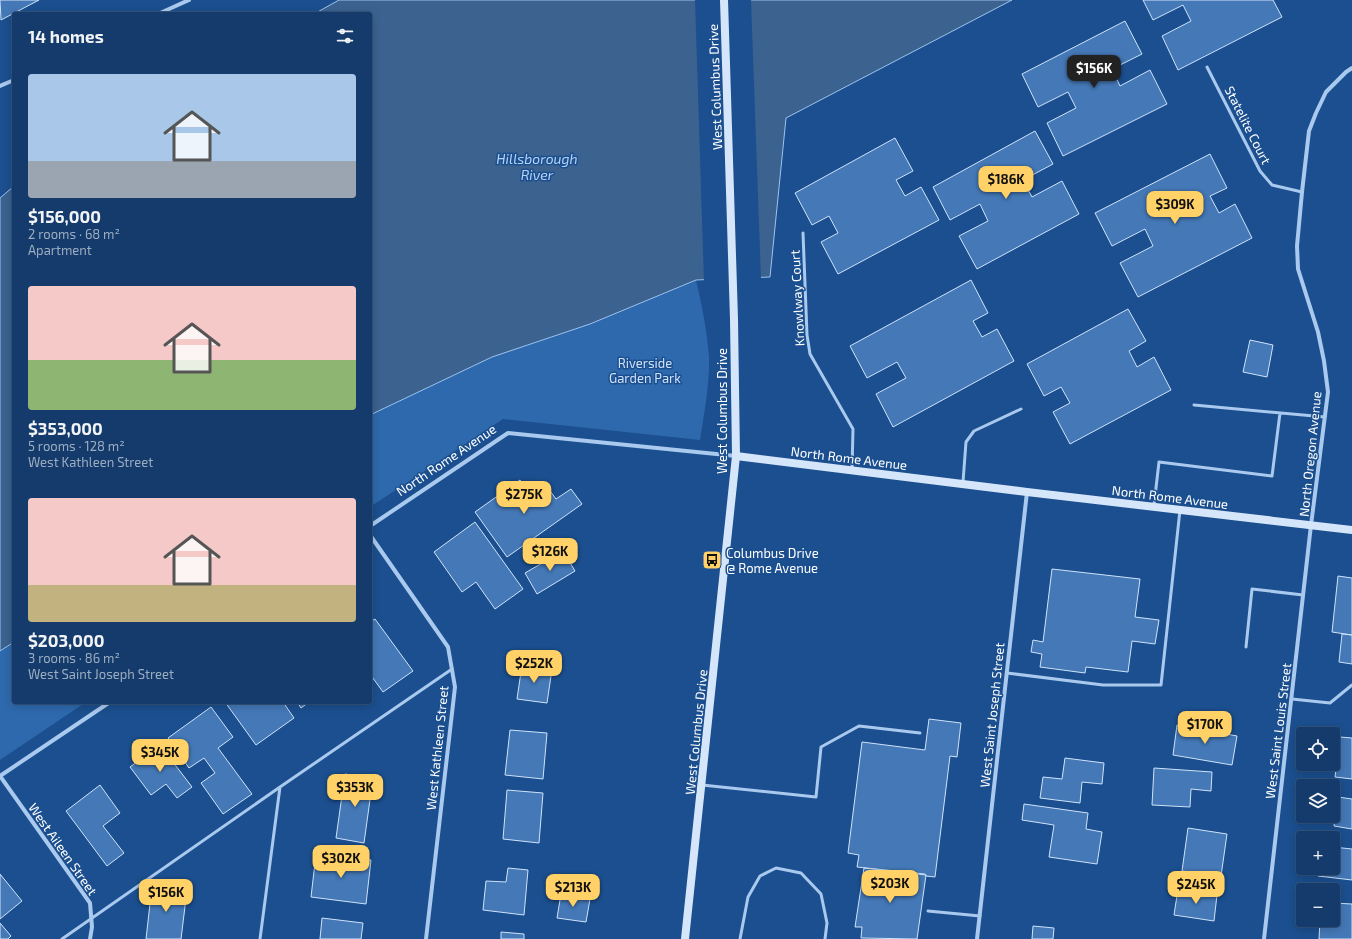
<!DOCTYPE html>
<html lang="en">
<head>
<meta charset="utf-8">
<style>
	:root { --surface:#143b6b; --page:#1d4271; --text:#f1f3f6; --muted:#9dadc1; --line:#33557e; --accent:#ffd166 }
	body { margin:0; font-family:"Exo 2",sans-serif; background:var(--page); color:var(--text); height:100vh; display:flex; flex-direction:column; font-size:15px; white-space:nowrap }
	* { box-sizing:border-box; margin:0 }
	p { font-size:13px; color:var(--muted) }
	.icon { flex:none; width:22px; height:22px; fill:none; stroke:currentColor; stroke-width:2; stroke-linecap:round; stroke-linejoin:round }
	.map { position:relative; flex:1; overflow:hidden }
	.side { position:absolute; left:12px; top:12px; width:360px; height:692px; display:flex; flex-direction:column; background:var(--surface); border-radius:4px; box-shadow:0 2px 10px #0003,0 0 0 1px var(--line) }
	.side>* { flex:none }
	.controls { position:absolute; left:1296px; top:727px; display:grid; gap:8px }
	.controls a { display:grid; place-items:center; width:44px; height:44px; border-radius:4px; background:var(--surface); box-shadow:0 2px 10px #0003,0 0 0 1px var(--line); font-size:20px }
	.price { position:absolute; translate:-50% -34px; padding:0 9px; border-radius:8px; background:var(--accent); color:#111; font-size:13px; line-height:26px; filter:drop-shadow(0 1px 2px #0008) }
	.price::after { content:''; position:absolute; left:50%; top:24px; width:12px; height:9px; margin-left:-6px; background:inherit; clip-path:polygon(0 0,100% 0,50% 100%) }
	.price.selected { background:#222; color:#fff }
	ul { padding:0; list-style:none }
	li { display:grid; align-content:center; gap:8px; height:212px; padding:0 16px }
	li span { display:grid; place-items:center; height:124px; border-radius:4px; color:#555 }
	li>.icon { margin-inline-start:auto }
	span .icon { width:72px; height:72px; fill:#fffc; stroke-width:1 }
	li b { font-size:17px }
	h2 { display:flex; justify-content:space-between; align-items:center; height:48px; padding:0 16px; font-size:17px }
	.map>svg:first-child { display:block }
</style>
</head>
<body>
<div class="map">
<svg width="1352" height="939" viewBox="0 0 1352 939">
	<rect width="100%" height="100%" fill="#1b4f8f"/>
	<path fill="#2e69ad" d="M696 280C702 305 707 331 709 356 710 383 704 414 700 440L503 419 370 507V415L492 357 590 324Z
		M14 642V702H86L0 760V651Z"/>
	<path fill="#3c6290" stroke="#9cc4f0" d="M339 0H1012L786 118 770 277 696 280 590 324 492 357 370 415V14H314Z
		M14 186V642L0 651V198Z"/>
	<path fill="#1b4f8f" d="M695 0H751L761 279 704 282Z"/>
	<path fill="#4478b7" stroke="#cfe3fa" d="M0 0H39L1 20Z
		M1143 0H1273L1282 17 1178 70 1162 36 1191 21 1183 5 1153 20Z
		M1125 21 1142 54 1112 69 1120 86 1150 70 1167 104 1063 156 1047 123 1076 108 1068 92 1038 107 1022 74Z
		M1035 131 1053 164 1023 180 1032 197 1062 181 1079 214 977 269 959 236 988 221 980 204 950 220 933 187Z
		M895 138 913 171 896 180 905 196 921 187 939 220 838 274 821 242 838 233 829 216 812 225 795 193Z
		M1210 154 1227 188 1210 196 1219 213 1235 204 1252 238 1138 297 1120 263 1153 246 1145 229 1112 246 1095 213Z
		M971 280 988 313 973 321 982 337 997 329 1014 361 893 427 876 394 906 378 897 362 867 378 850 346Z
		M1128 309 1146 341 1129 351 1137 367 1154 357 1171 390 1070 444 1053 412 1070 403 1061 387 1044 396 1027 364Z
		M1250 340 1273 345 1267 377 1243 372Z
		M520 480 530 495 545 484 556 499 571 489 582 504 507 557 475 512Z
		M475 522 523 589 495 609 476 582 462 592 434 552Z
		M563 551 575 571 537 594 525 573Z
		M1052 569 1140 579 1135 617 1159 620 1155 644 1132 641 1128 672 1086 667 1085 673 1040 667 1042 654 1031 652 1033 640 1043 642Z
		M1338 576 1352 578V635L1332 632Z
		M375 619 413 671 383 692 370 674V622Z
		M1342 634 1352 635V664L1339 662Z
		M522 665 552 669 547 703 517 699Z
		M225 702H283L294 718 256 745Z
		M297 702H309L301 708Z
		M211 707 233 737 218 748 252 794 223 814 201 783 215 773 204 758 189 768 168 738Z
		M929 719 961 723 957 757 950 756 935 877 926 876 925 874 857 867 859 855 848 853 862 742 925 750Z
		M1177 725 1237 736 1232 765 1173 755Z
		M510 730 547 733 543 779 505 775Z
		M1340 737 1352 738V779L1335 777Z
		M160 745 192 787 177 798 166 784 151 795 130 767Z
		M1065 758 1104 763 1102 784 1082 782 1080 803 1040 798 1043 777 1062 779Z
		M1154 768 1212 772 1211 791 1191 789 1190 807 1152 805Z
		M345 774 373 778 364 843 336 838Z
		M100 785 120 813 103 826 124 853 107 866 66 811Z
		M507 790 543 793 539 843 503 839Z
		M1338 797 1352 799V829L1334 826Z
		M1024 804 1088 813 1086 829 1102 832 1097 864 1049 857 1054 825 1022 820Z
		M1188 828 1227 834 1221 876 1182 871Z
		M1333 847 1352 849V880L1318 876 1319 868H1333Z
		M316 854 371 860 366 904 311 897Z
		M508 868 528 870 524 915 483 910 486 881 506 882Z
		M864 868 926 875 917 939 861 938 862 927H855Z
		M0 874 22 901 0 919Z
		M152 886 187 890 181 939H146Z
		M1178 889 1217 895 1214 921 1174 915Z
		M561 894 590 899 586 922 557 918Z
		M1333 903 1352 904V939H1319L1320 920H1333Z
		M322 918 363 923 361 939H320Z
		M0 923 11 936 8 939H0Z
		M1033 926 1054 928 1053 939H1032Z
		M501 932 524 934V939H501Z"/>
	<g fill="none" stroke-linecap="round" stroke-linejoin="round">
		<path stroke="#a9c9ee" stroke-width="3" d="M1207 67 1260 171 1272 185 1302 192
			M803 233 807 335 810 354 853 429 852 469
			M1194 405 1325 417
			M963 482 966 442 974 431 1021 409
			M1154 505 1159 462 1272 476 1280 413
			M1246 647 1252 589 1303 595
			M1007 673 1103 685H1161L1180 510
			M1292 699 1330 703 1352 685
			M702 785 816 797 821 747 859 726 920 733
			M928 911 980 916
			M62 939 280 787
			M260 939 280 787 452 669
			M740 939 748 897 760 876 776 868 801 873 821 894 827 923 825 939"/>
		<path stroke="#a9c9ee" stroke-width="4" d="M158 14 189 0
			M0 86 14 80
			M370 526 508 433 736 456
			M370 535 448 647 455 687 426 939
			M0 776 90 903 92 927 90 939
			M0 776 110 702
			M977 939 1027 492
			M1264 939 1311 525 1328 392 1324 361 1318 332 1298 269 1297 246 1302 192 1309 131 1316 113 1326 92 1346 72 1352 68"/>
		<path stroke="#d6e6fa" stroke-width="8" d="M736 456 1027 492 1352 530
			M685 939 736 456 734 319 724 0"/>
	</g>
	<defs>
		<symbol id="bus-square" viewBox="-11 -11 22 22"><rect x="-9" y="-9" width="18" height="18" rx="4" fill="#ffd166" stroke="#1b4f8f"/><path d="M-5-6H5V4H4V6H2V4H-2V6H-4V4H-5ZM-3.5-4V0h7V-4ZM-3.5 1.2v1.5H-2V1.2ZM2 1.2v1.5H3.5V1.2Z" fill="#111"/></symbol>
	</defs>
	<g fill-rule="evenodd">
		<use href="#bus-square" x="701" y="549" width="22" height="22"/>
	</g>
	<g text-anchor="middle" dominant-baseline="central" stroke-width="3" stroke-linejoin="round" paint-order="stroke">
		<g font-size="13" fill="#fff" stroke="#1b4f8f">
			<text transform="translate(715 87) rotate(-92)">West Columbus Drive</text>
			<text transform="translate(1248 125) rotate(63)">Statelite Court</text>
			<text transform="translate(797 298) rotate(-93)">Knowlway Court</text>
			<text transform="translate(722 411) rotate(-90)">West Columbus Drive</text>
			<text transform="translate(1310 454) rotate(-84)">North Oregon Avenue</text>
			<text transform="translate(849 458) rotate(7)">North Rome Avenue</text>
			<text transform="translate(446 460) rotate(-34)">North Rome Avenue</text>
			<text transform="translate(1170 497) rotate(7)">North Rome Avenue</text>
			<text transform="translate(992 715) rotate(-84)">West Saint Joseph Street</text>
			<text transform="translate(1278 731) rotate(-83)">West Saint Louis Street</text>
			<text transform="translate(696 732) rotate(-84)">West Columbus Drive</text>
			<text transform="translate(437 748) rotate(-84)">West Kathleen Street</text>
			<text transform="translate(63 849) rotate(55)">West Aileen Street</text>
		</g>
		<g font-size="13" fill="#cfe3fa" stroke="#1b4f8f">
			<text x="645" y="363">Riverside<tspan x="645" dy="15">Garden Park</tspan></text>
		</g>
		<g font-size="13" fill="#fff" stroke="#1b4f8f" text-anchor="start">
			<text x="726" y="553">Columbus Drive<tspan x="726" dy="15">@ Rome Avenue</tspan></text>
		</g>
		<g font-size="14" font-style="italic" fill="#b5d3f5" stroke="#1b4f8f">
			<text x="537" y="158">Hillsborough<tspan x="537" dy="16">River</tspan></text>
		</g>
	</g>
</svg>
<div class="controls">
<a><svg class="icon" aria-label="locate" viewBox="0 0 24 24"><circle cx="12" cy="12" r="6"/><path d="M12 2v4M12 18v4M2 12h4M18 12h4"/></svg></a>
<a><svg class="icon" aria-label="layers" viewBox="0 0 24 24"><path d="M12 4l9 5-9 5-9-5zM3 14l9 5 9-5"/></svg></a>
<a>+</a>
<a>−</a>
</div>
<b class="price selected" style="left:1094px;top:89px">$156K</b>
<b class="price" style="left:1006px;top:200px">$186K</b>
<b class="price" style="left:1175px;top:225px">$309K</b>
<b class="price" style="left:524px;top:515px">$275K</b>
<b class="price" style="left:550px;top:572px">$126K</b>
<b class="price" style="left:534px;top:684px">$252K</b>
<b class="price" style="left:1205px;top:745px">$170K</b>
<b class="price" style="left:160px;top:773px">$345K</b>
<b class="price" style="left:355px;top:808px">$353K</b>
<b class="price" style="left:341px;top:879px">$302K</b>
<b class="price" style="left:890px;top:904px">$203K</b>
<b class="price" style="left:1196px;top:905px">$245K</b>
<b class="price" style="left:573px;top:908px">$213K</b>
<b class="price" style="left:166px;top:913px">$156K</b>
<section class="side">
<h2>14 homes<svg class="icon" aria-label="filters" viewBox="0 0 24 24"><path d="M4 7h16M4 17h16"/><circle cx="9" cy="7" r="2"/><circle cx="15" cy="17" r="2"/></svg></h2>
<ul>
<li><span style="background:linear-gradient(#a9c7e8 70%,#9aa5b1 0)"><svg class="icon" aria-label="home" viewBox="0 0 24 24"><path d="M3 11l9-7 9 7M6 9v11h12V9"/></svg></span><div><b>$156,000</b><p>2 rooms · 68 m²</p><p>Apartment</p></div></li>
<li><span style="background:linear-gradient(#f6c9c9 60%,#8fb573 0)"><svg class="icon" aria-label="home" viewBox="0 0 24 24"><path d="M3 11l9-7 9 7M6 9v11h12V9"/></svg></span><div><b>$353,000</b><p>5 rooms · 128 m²</p><p>West Kathleen Street</p></div></li>
<li><span style="background:linear-gradient(#f6c9c9 70%,#c2b280 0)"><svg class="icon" aria-label="home" viewBox="0 0 24 24"><path d="M3 11l9-7 9 7M6 9v11h12V9"/></svg></span><div><b>$203,000</b><p>3 rooms · 86 m²</p><p>West Saint Joseph Street</p></div></li>
</ul>
</section>
</div>
</body>
</html>
